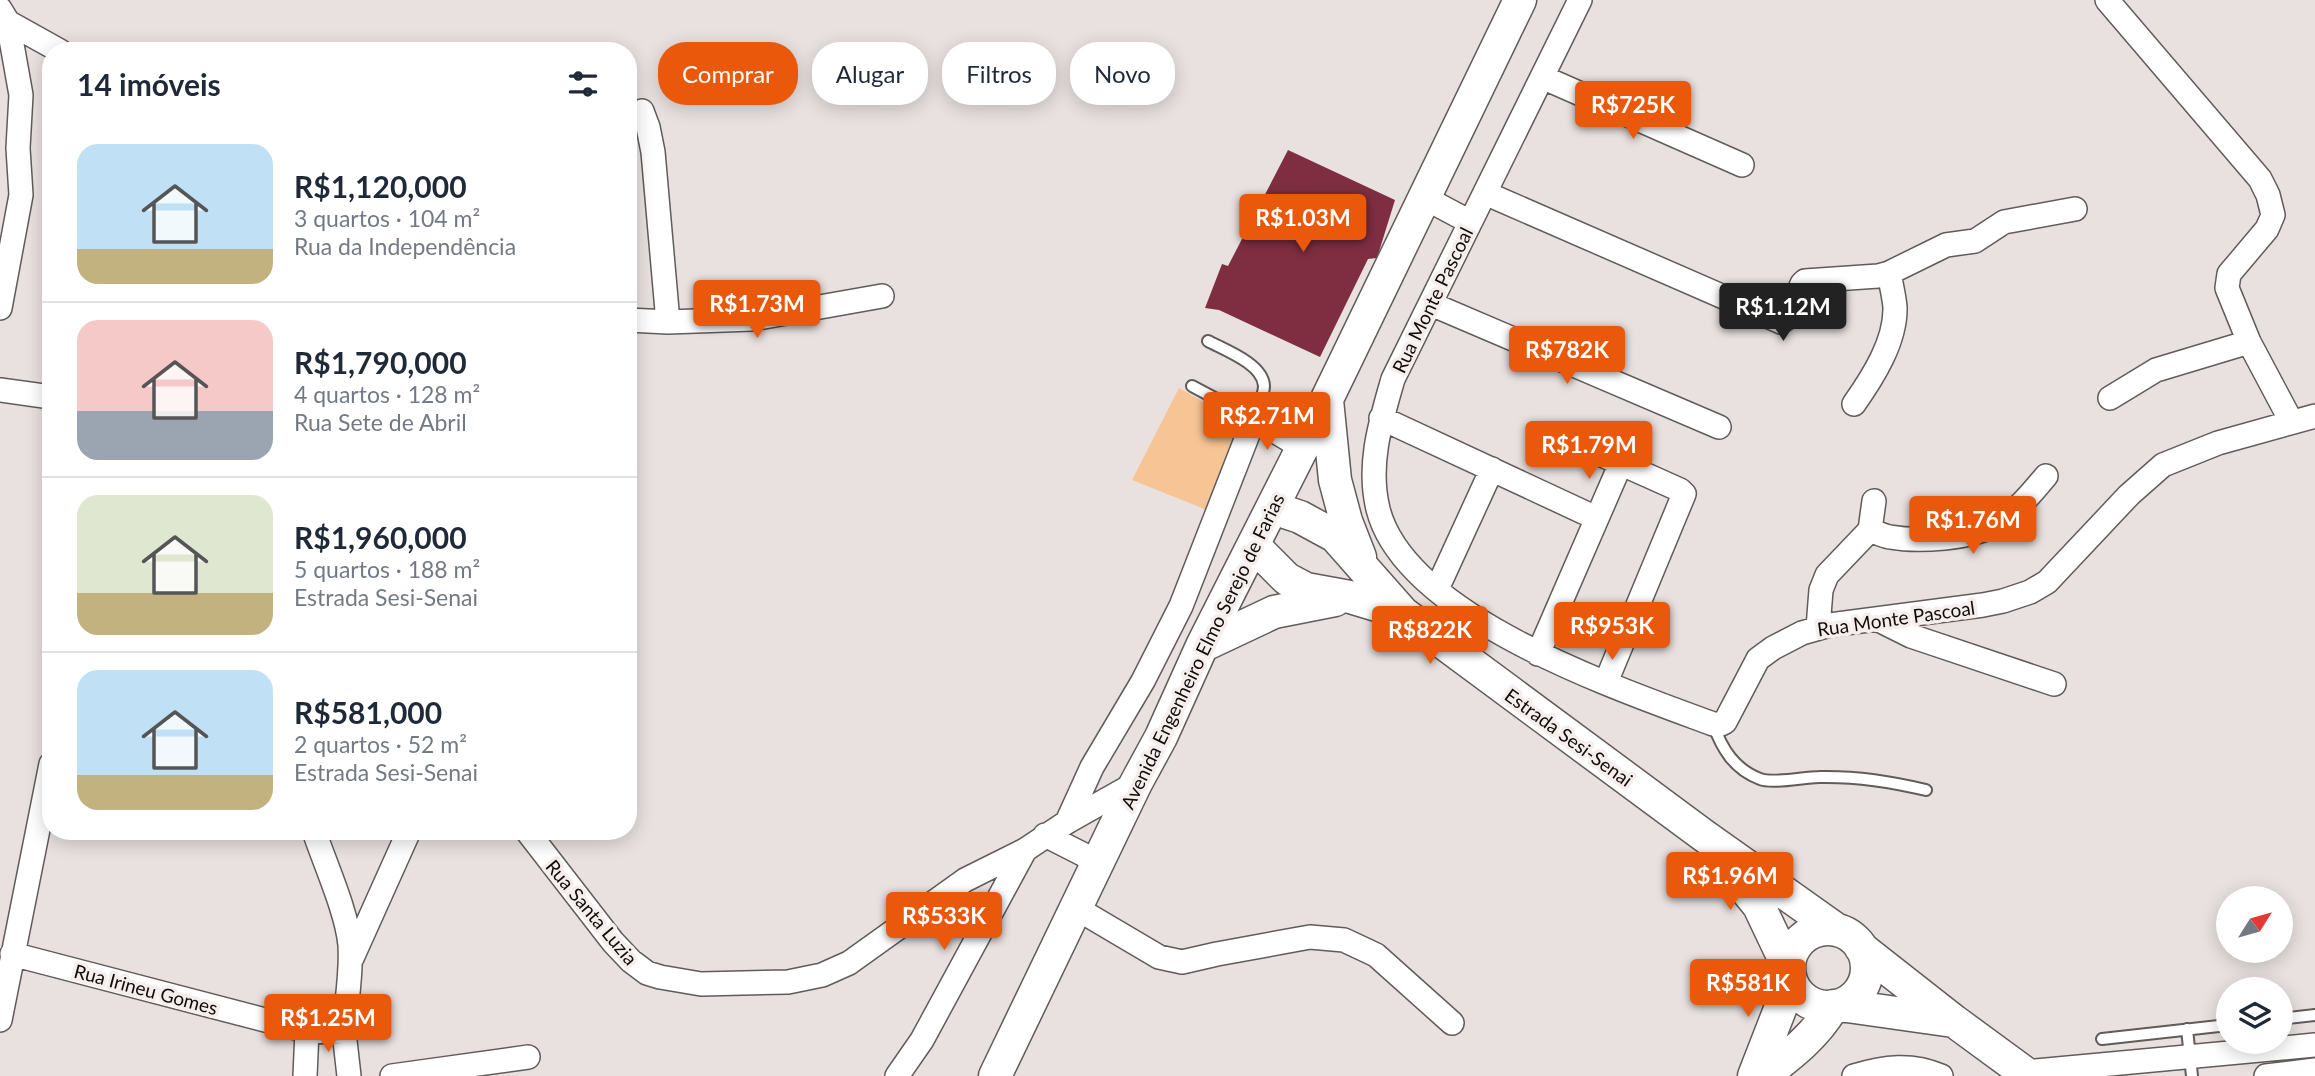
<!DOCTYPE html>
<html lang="pt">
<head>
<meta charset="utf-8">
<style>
	:root { --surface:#fff; --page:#f6f6f7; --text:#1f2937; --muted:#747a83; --line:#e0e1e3; --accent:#ea580c }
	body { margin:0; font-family:Lato,sans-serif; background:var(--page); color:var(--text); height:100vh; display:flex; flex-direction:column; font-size:26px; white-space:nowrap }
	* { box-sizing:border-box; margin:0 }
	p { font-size:23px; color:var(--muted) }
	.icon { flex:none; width:38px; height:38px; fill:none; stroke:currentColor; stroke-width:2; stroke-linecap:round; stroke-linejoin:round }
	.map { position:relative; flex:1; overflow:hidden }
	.panel { position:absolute; left:42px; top:42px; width:595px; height:798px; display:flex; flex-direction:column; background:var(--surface); border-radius:28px; box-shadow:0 4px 18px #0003 }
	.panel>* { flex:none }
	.banner { position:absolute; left:658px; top:42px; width:665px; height:63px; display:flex; gap:14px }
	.needle { width:46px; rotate:53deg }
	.fabs { position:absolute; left:2216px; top:886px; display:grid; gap:14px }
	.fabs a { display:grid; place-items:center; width:77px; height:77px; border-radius:50%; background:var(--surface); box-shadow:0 4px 18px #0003; font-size:35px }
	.price { position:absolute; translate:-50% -60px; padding:0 16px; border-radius:7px; background:var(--accent); color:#fff; font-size:23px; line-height:46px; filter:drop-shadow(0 2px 4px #0008) }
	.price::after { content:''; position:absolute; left:50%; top:42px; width:21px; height:16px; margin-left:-10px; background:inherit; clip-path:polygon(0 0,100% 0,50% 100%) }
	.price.active { background:#222; color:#fff }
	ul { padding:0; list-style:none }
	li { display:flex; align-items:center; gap:21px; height:175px; padding:0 35px }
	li+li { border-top:2px solid var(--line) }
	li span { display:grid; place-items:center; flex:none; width:196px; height:140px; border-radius:21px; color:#555 }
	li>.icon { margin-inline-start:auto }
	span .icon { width:84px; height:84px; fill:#fffc; stroke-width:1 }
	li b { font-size:30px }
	h2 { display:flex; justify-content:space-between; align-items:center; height:84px; padding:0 35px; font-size:30px }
	.pill { padding:0 24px; border-radius:28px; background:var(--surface); box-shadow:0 4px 18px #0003; font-size:24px; line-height:63px }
	.pill.active { background:var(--accent); color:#fff }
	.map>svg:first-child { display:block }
</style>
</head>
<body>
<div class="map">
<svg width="2315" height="1076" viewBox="0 0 2315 1076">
	<rect width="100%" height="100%" fill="#e8e1e0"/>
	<path fill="#f7c595" d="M1179 388 1245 426 1207 510 1132 480Z"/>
	<path fill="#7f2e42" d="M1288 150 1395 200 1377 258 1368 259 1320 357 1219 310 1205 308 1222 264 1228 266Z"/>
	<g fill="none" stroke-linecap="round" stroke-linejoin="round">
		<defs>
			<path id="lane" d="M1192 386 1254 419C1257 408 1264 396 1264 386 1263 364 1225 350 1208 341
				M1713 724C1722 749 1734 769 1760 779 1773 784 1804 777 1819 777 1857 776 1889 781 1926 790
				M2280 1019 2315 1015
				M2187 1029 2192 1076
				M2102 1039 2228 1025"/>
			<path id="street" d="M1580 0 1393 379C1381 421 1367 464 1378 509 1405 617 1619 689 1713 724H1721L1725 722 1758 659 1773 648 1802 633 1830 625 1983 605 2003 601 2030 592 2047 582 2129 495 2163 465 2218 443 2315 416
				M2107 0 2260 179 2268 195 2273 215 2267 229 2229 274 2227 288 2249 342 2291 421
				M0 9 8 22 21 95 18 148 21 195 0 308
				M8 22 60 51
				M1542 77 1742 165
				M642 111 648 127 653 152 668 322
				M1485 193 1781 322 1787 318 1802 284 1805 281 1878 276 1889 273 1946 245 1975 241 2004 222 2075 209
				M1425 198 1470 222
				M1431 304 1719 427
				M628 320 668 322 752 319 882 296
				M0 390 51 397
				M2110 398 2156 370 2249 342
				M1854 404C1873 377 1896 341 1895 307 1894 296 1891 284 1889 273
				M1381 418 1596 518
				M1604 456 1680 490 1684 494 1606 682
				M1870 530C1876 532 1883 536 1890 537 1918 542 1971 539 1996 524 2016 512 2031 494 2046 476
				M1437 589 1492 469
				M1877 619 1911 636 2054 684
				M1818 628 1821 590 1827 575 1870 530 1874 501
				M1538 654 1621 463
				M1067 822 1092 767 1143 681 1181 606 1254 419 1303 448
				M527 831 613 942 631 961 647 973 660 977 701 984 788 982 822 975 849 963 965 880 1025 850 1067 822 1136 783
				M1045 835 1098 862
				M1076 908 1159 957 1182 962 1217 954 1310 937 1344 940 1376 955 1452 1023
				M12 954 307 1031 344 1032C346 1003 352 974 350 945 347 912 325 864 314 831
				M352 958 409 831
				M0 1020 51 764
				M344 1032 349 1076
				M2024 1072 2315 1045
				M305 1076 307 1031
				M392 1076 528 1057
				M897 1076 922 1040 1025 850
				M1854 1076C1884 1067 1911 1063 1941 1076
				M2266 1076 2315 1070"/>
			<path id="secondary" d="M1327 400 1335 480 1346 521 1360 557
				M1273 508 1300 517 1335 536 1403 613 1703 835 1837 930
				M1254 546 1287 579 1306 589 1350 597 1403 613
				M1202 646 1274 612 1335 600
				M1725 864 1759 906 1789 969
				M1789 968a39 39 0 1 1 78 0a39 39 0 1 1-78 0Z
				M1861 948 1954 1021 2029 1076
				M1840 1005 1953 1021
				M995 1076 1136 783 1161 737 1202 646 1327 399 1520 0
				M1754 1076 1791 981
				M1763 1076C1789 1056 1816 1036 1833 1006"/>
		</defs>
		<use href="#lane" stroke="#615b5a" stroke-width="14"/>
		<use href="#street" stroke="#615b5a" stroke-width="26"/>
		<use href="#secondary" stroke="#615b5a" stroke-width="35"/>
		<use href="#lane" stroke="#fff" stroke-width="10"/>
		<use href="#street" stroke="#fff" stroke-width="23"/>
		<use href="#secondary" stroke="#fff" stroke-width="32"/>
	</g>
	<g text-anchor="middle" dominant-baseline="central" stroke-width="7" stroke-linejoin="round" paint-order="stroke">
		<g font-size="19" fill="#0f0c0c" stroke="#f6eeed">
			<text transform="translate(1432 300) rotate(-64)">Rua Monte Pascoal</text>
			<text transform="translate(1896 618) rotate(-8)">Rua Monte Pascoal</text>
			<text transform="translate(1202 651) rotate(-64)">Avenida Engenheiro Elmo Serejo de Farias</text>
			<text transform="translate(1569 737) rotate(36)">Estrada Sesi-Senai</text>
			<text transform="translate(592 912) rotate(50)">Rua Santa Luzia</text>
			<text transform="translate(146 989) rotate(15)">Rua Irineu Gomes</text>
		</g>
	</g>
</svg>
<div class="fabs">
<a><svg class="needle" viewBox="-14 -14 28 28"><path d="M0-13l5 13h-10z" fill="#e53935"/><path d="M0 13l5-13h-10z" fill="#747a83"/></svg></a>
<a><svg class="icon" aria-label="layers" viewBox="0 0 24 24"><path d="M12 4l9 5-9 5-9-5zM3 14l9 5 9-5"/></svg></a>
</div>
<b class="price" style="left:1633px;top:141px">R$725K</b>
<b class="price" style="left:1303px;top:254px">R$1.03M</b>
<b class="price" style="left:757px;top:340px">R$1.73M</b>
<b class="price active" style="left:1783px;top:343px">R$1.12M</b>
<b class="price" style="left:1567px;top:386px">R$782K</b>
<b class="price" style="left:1267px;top:452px">R$2.71M</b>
<b class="price" style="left:1589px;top:481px">R$1.79M</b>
<b class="price" style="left:1973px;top:556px">R$1.76M</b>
<b class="price" style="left:1612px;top:662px">R$953K</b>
<b class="price" style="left:1430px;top:666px">R$822K</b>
<b class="price" style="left:1730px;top:912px">R$1.96M</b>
<b class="price" style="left:944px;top:952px">R$533K</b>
<b class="price" style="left:1748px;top:1019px">R$581K</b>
<b class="price" style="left:328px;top:1054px">R$1.25M</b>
<div class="banner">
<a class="pill active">Comprar</a>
<a class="pill">Alugar</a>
<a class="pill">Filtros</a>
<a class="pill">Novo</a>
</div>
<section class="panel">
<h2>14 imóveis<svg class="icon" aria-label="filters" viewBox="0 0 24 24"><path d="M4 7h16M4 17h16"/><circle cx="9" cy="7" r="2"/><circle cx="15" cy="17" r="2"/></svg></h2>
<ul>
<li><span style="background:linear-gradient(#bfe0f5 75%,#c2b280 0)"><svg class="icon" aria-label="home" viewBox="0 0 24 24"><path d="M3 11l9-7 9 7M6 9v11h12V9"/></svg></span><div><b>R$1,120,000</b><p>3 quartos · 104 m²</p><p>Rua da Independência</p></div></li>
<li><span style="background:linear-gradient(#f6c9c9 65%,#9aa5b1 0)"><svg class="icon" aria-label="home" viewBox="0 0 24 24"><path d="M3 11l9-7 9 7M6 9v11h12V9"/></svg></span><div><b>R$1,790,000</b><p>4 quartos · 128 m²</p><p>Rua Sete de Abril</p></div></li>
<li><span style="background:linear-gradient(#dfe7d0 70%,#c2b280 0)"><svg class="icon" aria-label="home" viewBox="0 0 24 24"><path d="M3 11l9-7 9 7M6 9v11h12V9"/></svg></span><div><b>R$1,960,000</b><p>5 quartos · 188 m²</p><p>Estrada Sesi-Senai</p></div></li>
<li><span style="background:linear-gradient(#bfe0f5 75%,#c2b280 0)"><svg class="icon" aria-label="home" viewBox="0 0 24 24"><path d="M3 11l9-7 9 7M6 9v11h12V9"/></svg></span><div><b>R$581,000</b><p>2 quartos · 52 m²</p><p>Estrada Sesi-Senai</p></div></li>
</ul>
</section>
</div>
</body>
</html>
